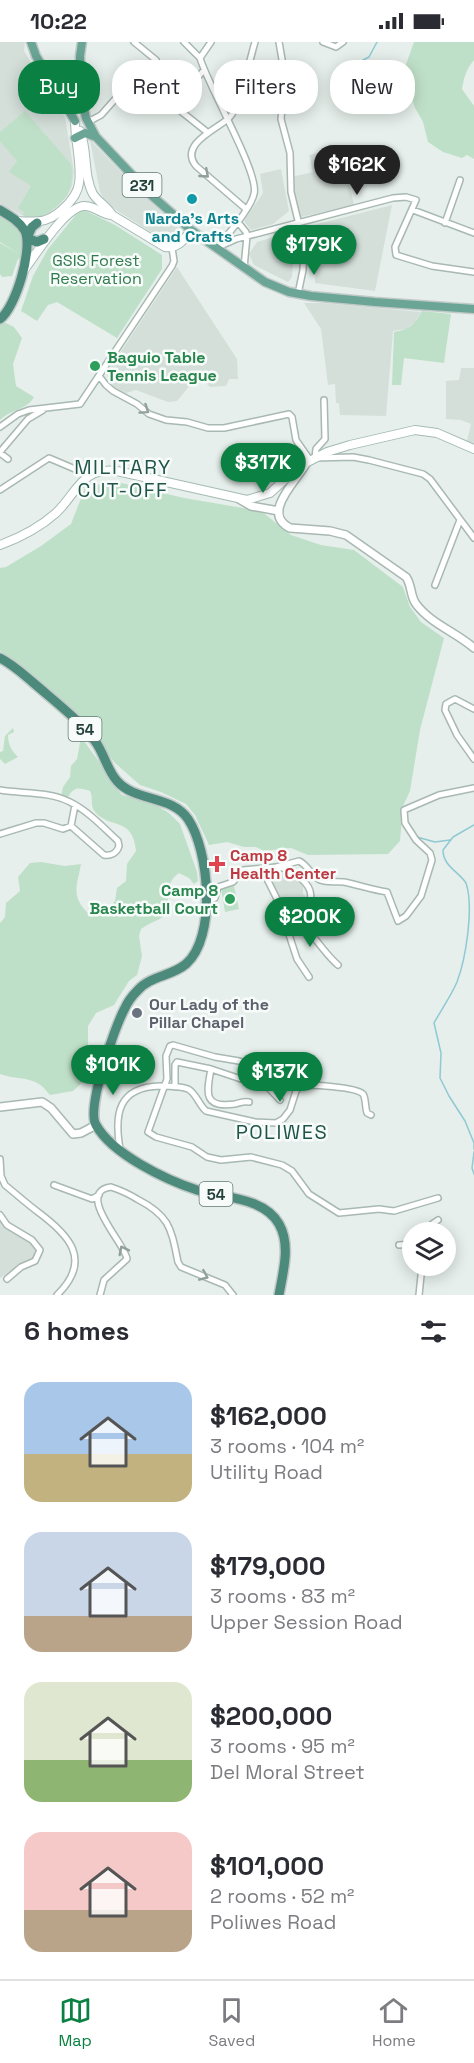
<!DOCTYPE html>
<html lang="en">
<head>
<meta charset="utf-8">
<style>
	:root { --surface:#fff; --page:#f7f7f7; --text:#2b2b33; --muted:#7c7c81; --line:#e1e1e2; --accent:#0b8043 }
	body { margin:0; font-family:"Space Grotesk",sans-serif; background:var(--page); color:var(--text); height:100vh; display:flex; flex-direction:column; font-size:22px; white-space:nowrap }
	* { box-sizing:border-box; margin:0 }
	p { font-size:20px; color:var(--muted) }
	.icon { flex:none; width:33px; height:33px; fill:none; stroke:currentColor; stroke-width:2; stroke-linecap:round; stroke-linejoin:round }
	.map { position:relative; height:1253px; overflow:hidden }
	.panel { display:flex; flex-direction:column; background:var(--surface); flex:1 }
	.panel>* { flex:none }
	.guide { position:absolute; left:18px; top:18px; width:438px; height:54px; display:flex; gap:12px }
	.tools { position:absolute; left:402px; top:1180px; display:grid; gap:12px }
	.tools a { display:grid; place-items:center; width:54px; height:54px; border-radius:50%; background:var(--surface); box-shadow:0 3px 15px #0003; font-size:30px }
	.price { position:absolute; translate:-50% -51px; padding:0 14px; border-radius:21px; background:var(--accent); color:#fff; font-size:20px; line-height:39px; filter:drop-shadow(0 2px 3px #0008) }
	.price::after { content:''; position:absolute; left:50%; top:36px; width:18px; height:14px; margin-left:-9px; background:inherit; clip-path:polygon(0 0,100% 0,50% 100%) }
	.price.current { background:#222; color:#fff }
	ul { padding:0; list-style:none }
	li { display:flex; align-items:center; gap:18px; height:150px; padding:0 24px }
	li span { display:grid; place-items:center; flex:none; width:168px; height:120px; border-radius:18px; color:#555 }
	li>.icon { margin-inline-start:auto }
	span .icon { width:72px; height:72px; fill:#fffc; stroke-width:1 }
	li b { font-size:26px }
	h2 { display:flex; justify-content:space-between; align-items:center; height:72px; padding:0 24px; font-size:26px }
	.pill { padding:0 21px; border-radius:24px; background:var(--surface); box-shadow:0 3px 15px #0003; font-size:21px; line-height:54px }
	.pill.current { background:var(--accent); color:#fff }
	.status { display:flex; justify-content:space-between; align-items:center; height:42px; padding:0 30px; background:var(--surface); direction:ltr }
	.status svg { height:16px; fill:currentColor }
	.menu { display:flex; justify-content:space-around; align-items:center; height:84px; border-top:2px solid var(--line); background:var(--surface); font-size:16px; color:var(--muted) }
	.menu a { display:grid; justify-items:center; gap:3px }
	.menu .current { color:var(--accent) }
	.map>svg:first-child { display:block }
</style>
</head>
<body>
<div class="status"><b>10:22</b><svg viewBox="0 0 49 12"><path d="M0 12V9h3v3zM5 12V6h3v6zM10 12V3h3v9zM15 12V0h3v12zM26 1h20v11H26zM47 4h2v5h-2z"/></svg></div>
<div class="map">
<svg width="474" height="1253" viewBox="0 0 474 1253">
	<rect width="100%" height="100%" fill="#e6efeb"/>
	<path fill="#d4dfda" d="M0 0H25L24 9 65 75 74 130 72 144 68 153 60 162 48 172 38 175 27 176 0 161Z
		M90 98 147 157 182 189 176 197 166 198 154 192 116 168 105 159 100 150Z
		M341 105 354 163 301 175 291 135 313 130 309 113Z
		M281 127 289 169 273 182 251 188 244 179 263 151 260 132Z
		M392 163 375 249 315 241 316 202 310 184Z
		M287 191 294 195V206L292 235 288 240 254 223 249 212 257 200Z
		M177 225 237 317 238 337H229L226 344 210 345 206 341 191 342 177 359 168 360 136 348 126 351 114 345 106 332Z
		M304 261H324L421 270 415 280 406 287 393 289 386 374 340 373 339 361H336L335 342 328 343 321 287Z
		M461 326H474V401L467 399 471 382 461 378 446 377V339L459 338Z
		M273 828 294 834 299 838 303 844V852L307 856 288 876H286L267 832Z
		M0 1179 10 1189 20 1192 36 1205 37 1209 31 1219 21 1223 0 1236Z"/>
	<path fill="#bfe0c8" d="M414 0H474V18C466 27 464 36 462 47L474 64V117L467 113 462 116 443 110 428 100 423 80 415 66 405 35V25Z
		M25 69 71 122C73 131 72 143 68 151 60 165 39 181 23 173L24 170 18 166 31 144 9 130 17 119 0 99V90Z
		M84 168 115 183 162 213V227L117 296 57 260 48 263 37 279 21 269 33 234 48 207 79 169Z
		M0 173C23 188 23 187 23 214L18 217 12 234 2 235 0 232V201L19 212 0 200Z
		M422 269 451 272 444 321 404 316 401 343H392L394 290C409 288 415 282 422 269Z
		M4 280 14 285 22 296 13 322 16 344 34 355C27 368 11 367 0 378V281Z
		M113 439 184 456 261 469 291 493 321 503 354 508 403 545 410 565 421 580 444 596 420 688 410 749 403 764 400 799 388 812 308 813 291 806 264 809 256 805H244L227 800 209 803 195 773 186 762 161 750 140 743 115 721 75 673 25 627 0 609V526L6 525 41 504 71 482 85 446Z
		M13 686 14 690 8 693C8 703 12 709 18 715L5 722 0 717V710L3 709 5 694Z
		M81 695 103 725 111 740 122 753 147 759 159 765 169 771 180 782 197 830 198 839 194 842 189 836 179 831C164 841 170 857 167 872 159 879 150 880 141 887L139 894 142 914 137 933 129 939 114 963 96 971 88 984V1023L85 1038 73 1049 50 1053C46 1049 44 1045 39 1042 28 1035 13 1037 0 1032V881L5 875 6 861 20 849 18 835 30 821 41 820 65 824 81 822C77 844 70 855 90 873L104 871 115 859 117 846 126 839 127 822 136 809C133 775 111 787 96 771 89 764 94 757 90 749 78 745 74 745 68 755H61L63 745 70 735 71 724 77 717Z
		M234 844 239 867 225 870 221 846Z"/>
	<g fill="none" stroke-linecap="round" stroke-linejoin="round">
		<path stroke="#8ec9d4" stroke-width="1.5" d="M363 18 369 15 377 0
			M474 783 453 795 443 808C443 824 458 829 466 841 474 865 466 916 457 940 451 954 441 968 434 981L441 1011 440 1036 449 1054 465 1079 474 1101V1107
			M417 795 435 800 450 798
			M474 1110 472 1126 474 1132"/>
		<defs>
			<path id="minor" d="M134 0 156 18
				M184 0 200 16
				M211 0 200 16C208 44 260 132 254 152 251 166 227 194 217 205
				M279 0 285 35 281 77 290 111 291 150 304 203 303 228 298 252
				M323 0 336 5 343 0
				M187 48 204 28
				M88 80 101 73 134 36 138 35 207 90
				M246 167 196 124C178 102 219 86 229 76 240 66 250 16 255 0
				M413 168 474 191
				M237 179 246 190 247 194
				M445 181 460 138
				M216 206 236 197 393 156 406 155 416 158 395 205 396 213 432 224 474 230
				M244 226 247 194
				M99 334 106 343 113 349 137 362 149 372 166 378 187 380 208 386H224L289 372 292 375 296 398 310 418
				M324 358 325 397 316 407 315 416 353 415 369 418 423 432 430 437 474 496
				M0 385 18 372 29 368 80 362 172 224 174 219 172 206
				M0 410 28 377 43 368
				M0 411 8 417
				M0 448 49 416 89 433
				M435 543 460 478
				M474 667 455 657 446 662 445 668 457 693 474 717
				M0 748C22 752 49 749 70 760 88 769 103 785 118 799L119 804C117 811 111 814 104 813L71 784 63 787 44 781H36L0 792
				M71 784 75 763
				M278 825C291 827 315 842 310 858 307 868 293 877 286 884
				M262 827 278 859 297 917 309 935
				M207 860 215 856 218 845 233 840 243 828 276 825 299 819C308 823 312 835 320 838 328 841 336 839 344 840 359 843 372 848 387 850L398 879 406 874 421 854 432 818 430 811 416 798 405 781 404 768 439 753 474 746
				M297 873C311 890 323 910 338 923
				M211 1027C207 1049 202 1067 235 1062 240 1061 243 1059 249 1060
				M175 1045V1023L177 1020 211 1027 241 1037
				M280 1058 245 1021 239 1019 215 1015 173 1003 170 1004 166 1014 167 1037 148 1090 156 1095 192 1105 207 1115 221 1118 251 1115 282 1123 292 1129 309 1152 339 1171 379 1167 394 1169 438 1156
				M120 1107C114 1072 118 1045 160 1044 168 1044 180 1044 188 1047 196 1051 199 1063 206 1069L255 1080 276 1081 283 1077 290 1068 296 1049 300 1044C309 1042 356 1045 363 1052 366 1056 365 1065 367 1071L371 1073
				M0 1117 1 1134 5 1143C16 1152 26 1161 38 1170 69 1193 93 1218 57 1253
				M54 1143 92 1157 99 1153
				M0 1173 7 1183 32 1198 40 1208 35 1219 21 1225 7 1237
				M430 1191 432 1182 438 1178
				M399 1203 412 1202
				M100 1253 104 1238 127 1217C126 1203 74 1150 111 1145 120 1148 129 1152 137 1157 170 1174 171 1186 178 1220L181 1225 225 1243 233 1253
				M419 1253 422 1224"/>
			<path id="tertiary" d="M307 420C298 438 260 471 290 486L330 489 346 493 406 535C412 543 410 554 416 562 431 582 456 590 474 606
				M239 457 251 464 279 469
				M0 1065 42 1060 51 1066 73 1092 81 1091 96 1083"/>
			<path id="secondary" d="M80 89C88 108 83 133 93 152 98 160 108 165 112 173
				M17 179C41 181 51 180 68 162 73 156 78 150 79 141 82 124 75 98 75 79
				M24 228C35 214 66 163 85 164 95 164 102 173 112 173L165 205C178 207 184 198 191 188
				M0 503C22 495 39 486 56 471 78 450 81 425 117 429L247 458 270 451 300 424 327 410 350 403 415 388 437 391 474 407"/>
			<path id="primary" d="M31 0 36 14 75 79
				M82 0 80 14 81 52 86 76 96 95 151 153 191 188 265 240 289 250 311 254 375 260 474 267
				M75 96 85 91 96 95"/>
			<path id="trunk" d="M0 168C10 174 19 179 25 189 33 207 16 265 0 277
				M37 181 32 185 27 196 37 200 44 197
				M0 616C14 623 25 634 36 643 57 661 79 678 95 699 104 711 107 728 117 739 135 760 172 753 188 777 209 808 217 895 186 922 172 934 150 934 138 948 133 953 128 959 125 966 115 984 86 1066 96 1083 112 1112 166 1138 197 1148 223 1156 264 1155 279 1182 291 1203 283 1230 279 1253"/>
		</defs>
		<use href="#minor" stroke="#a8b8b2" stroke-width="8"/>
		<use href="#tertiary" stroke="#a8b8b2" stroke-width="10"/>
		<use href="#secondary" stroke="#a4bbb3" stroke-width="10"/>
		<use href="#primary" stroke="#c2cac8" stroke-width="11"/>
		<use href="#trunk" stroke="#c2cac8" stroke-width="12"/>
		<use href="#minor" stroke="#fff" stroke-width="5"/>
		<use href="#tertiary" stroke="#fff" stroke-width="7"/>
		<use href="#secondary" stroke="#fff" stroke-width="8"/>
		<use href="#primary" stroke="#6aa596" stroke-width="8"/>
		<use href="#trunk" stroke="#4c8a7c" stroke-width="9"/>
	</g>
	<defs><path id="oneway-chevron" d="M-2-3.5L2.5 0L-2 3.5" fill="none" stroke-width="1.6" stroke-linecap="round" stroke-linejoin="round" transform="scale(1.5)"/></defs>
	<g stroke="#92a09c">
		<use href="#oneway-chevron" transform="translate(205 132) rotate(41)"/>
		<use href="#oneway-chevron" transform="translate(145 368) rotate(34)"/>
		<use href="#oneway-chevron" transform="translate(123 1208) rotate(-117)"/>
		<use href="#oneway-chevron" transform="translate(204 1234) rotate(23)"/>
	</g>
	<circle fill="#0f9aa8" stroke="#f7fbf9" stroke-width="2" cx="192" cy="157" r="6"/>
	<g fill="#2e9e5b" stroke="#f7fbf9" stroke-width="2">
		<circle cx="95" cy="324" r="6"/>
		<circle cx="230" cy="857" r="6"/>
	</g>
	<path fill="#e0444e" stroke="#f7fbf9" stroke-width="2" d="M214 813h6v6h6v6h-6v6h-6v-6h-6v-6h6z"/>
	<circle fill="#6b7280" stroke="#f7fbf9" stroke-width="2" cx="137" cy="971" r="6"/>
	<g text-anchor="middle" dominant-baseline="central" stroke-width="5" stroke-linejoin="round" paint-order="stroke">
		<g fill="#f7fbf9" stroke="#637a73" stroke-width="1.5">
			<rect x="122.5" y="131" width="39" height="24" rx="4.5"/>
			<rect x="68.5" y="675" width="33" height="24" rx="4.5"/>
			<rect x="199.5" y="1140" width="33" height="24" rx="4.5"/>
		</g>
		<g font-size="15" font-weight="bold" fill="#24423a">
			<text x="142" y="143">231</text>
			<text x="85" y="687">54</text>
			<text x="216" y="1152">54</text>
		</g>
		<g font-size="16" font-weight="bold" fill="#0d838f" stroke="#f7fbf9">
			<text x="192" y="176">Narda's Arts<tspan x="192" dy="18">and Crafts</tspan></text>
		</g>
		<g font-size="16" fill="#2d7a4b" stroke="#f7fbf9">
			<text x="96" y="218">GSIS Forest<tspan x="96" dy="18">Reservation</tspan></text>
		</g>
		<g font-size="16" font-weight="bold" fill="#27864d" stroke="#f7fbf9" text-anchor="start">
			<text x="107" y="315">Baguio Table<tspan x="107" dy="18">Tennis League</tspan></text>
			<text x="218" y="848" text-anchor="end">Camp 8<tspan x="218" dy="18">Basketball Court</tspan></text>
		</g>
		<g font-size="16" font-weight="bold" fill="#be3a42" stroke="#f7fbf9" text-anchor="start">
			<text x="230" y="813">Camp 8<tspan x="230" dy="18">Health Center</tspan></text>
		</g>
		<g font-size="16" font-weight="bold" fill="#5b616d" stroke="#f7fbf9" text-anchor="start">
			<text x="149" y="962">Our Lady of the<tspan x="149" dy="18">Pillar Chapel</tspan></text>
		</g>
		<g font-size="20" letter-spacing="1.5" fill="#1f5548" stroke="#f7fbf9">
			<text x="123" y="425">MILITARY<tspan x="123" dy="23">CUT-OFF</tspan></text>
			<text x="282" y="1090">POLIWES</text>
		</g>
	</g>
</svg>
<div class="tools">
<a><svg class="icon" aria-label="layers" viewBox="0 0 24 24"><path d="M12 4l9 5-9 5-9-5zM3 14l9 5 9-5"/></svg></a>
</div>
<b class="price current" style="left:357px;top:154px">$162K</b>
<b class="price" style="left:314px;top:234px">$179K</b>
<b class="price" style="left:263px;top:452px">$317K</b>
<b class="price" style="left:310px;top:906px">$200K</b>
<b class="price" style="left:113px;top:1054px">$101K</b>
<b class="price" style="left:280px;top:1061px">$137K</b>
<div class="guide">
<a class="pill current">Buy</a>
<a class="pill">Rent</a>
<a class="pill">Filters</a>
<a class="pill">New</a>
</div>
</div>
<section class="panel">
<h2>6 homes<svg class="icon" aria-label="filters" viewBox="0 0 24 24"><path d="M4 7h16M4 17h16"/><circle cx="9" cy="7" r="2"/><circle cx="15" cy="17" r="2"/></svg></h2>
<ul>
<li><span style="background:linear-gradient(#a9c7e8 60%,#c2b280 0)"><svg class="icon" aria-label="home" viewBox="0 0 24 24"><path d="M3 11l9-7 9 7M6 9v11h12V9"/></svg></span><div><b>$162,000</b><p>3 rooms · 104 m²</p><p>Utility Road</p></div></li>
<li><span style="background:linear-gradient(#c9d6e8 70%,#b9a48a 0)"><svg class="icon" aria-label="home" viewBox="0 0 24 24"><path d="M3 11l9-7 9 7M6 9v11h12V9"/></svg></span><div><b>$179,000</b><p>3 rooms · 83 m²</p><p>Upper Session Road</p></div></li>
<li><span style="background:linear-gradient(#dfe7d0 65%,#8fb573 0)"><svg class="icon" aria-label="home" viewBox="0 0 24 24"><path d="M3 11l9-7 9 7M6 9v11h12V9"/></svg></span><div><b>$200,000</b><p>3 rooms · 95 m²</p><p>Del Moral Street</p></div></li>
<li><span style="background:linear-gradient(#f6c9c9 65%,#b9a48a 0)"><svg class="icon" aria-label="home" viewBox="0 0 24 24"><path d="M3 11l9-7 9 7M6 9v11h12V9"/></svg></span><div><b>$101,000</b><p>2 rooms · 52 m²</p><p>Poliwes Road</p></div></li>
</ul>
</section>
<nav class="menu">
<a class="current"><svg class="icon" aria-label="map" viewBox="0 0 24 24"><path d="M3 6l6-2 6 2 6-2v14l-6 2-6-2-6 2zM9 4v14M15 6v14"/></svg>Map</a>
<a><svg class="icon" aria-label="saved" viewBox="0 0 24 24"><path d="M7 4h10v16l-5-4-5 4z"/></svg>Saved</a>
<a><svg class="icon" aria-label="home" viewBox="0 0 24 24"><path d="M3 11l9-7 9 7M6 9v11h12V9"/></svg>Home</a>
</nav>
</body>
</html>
